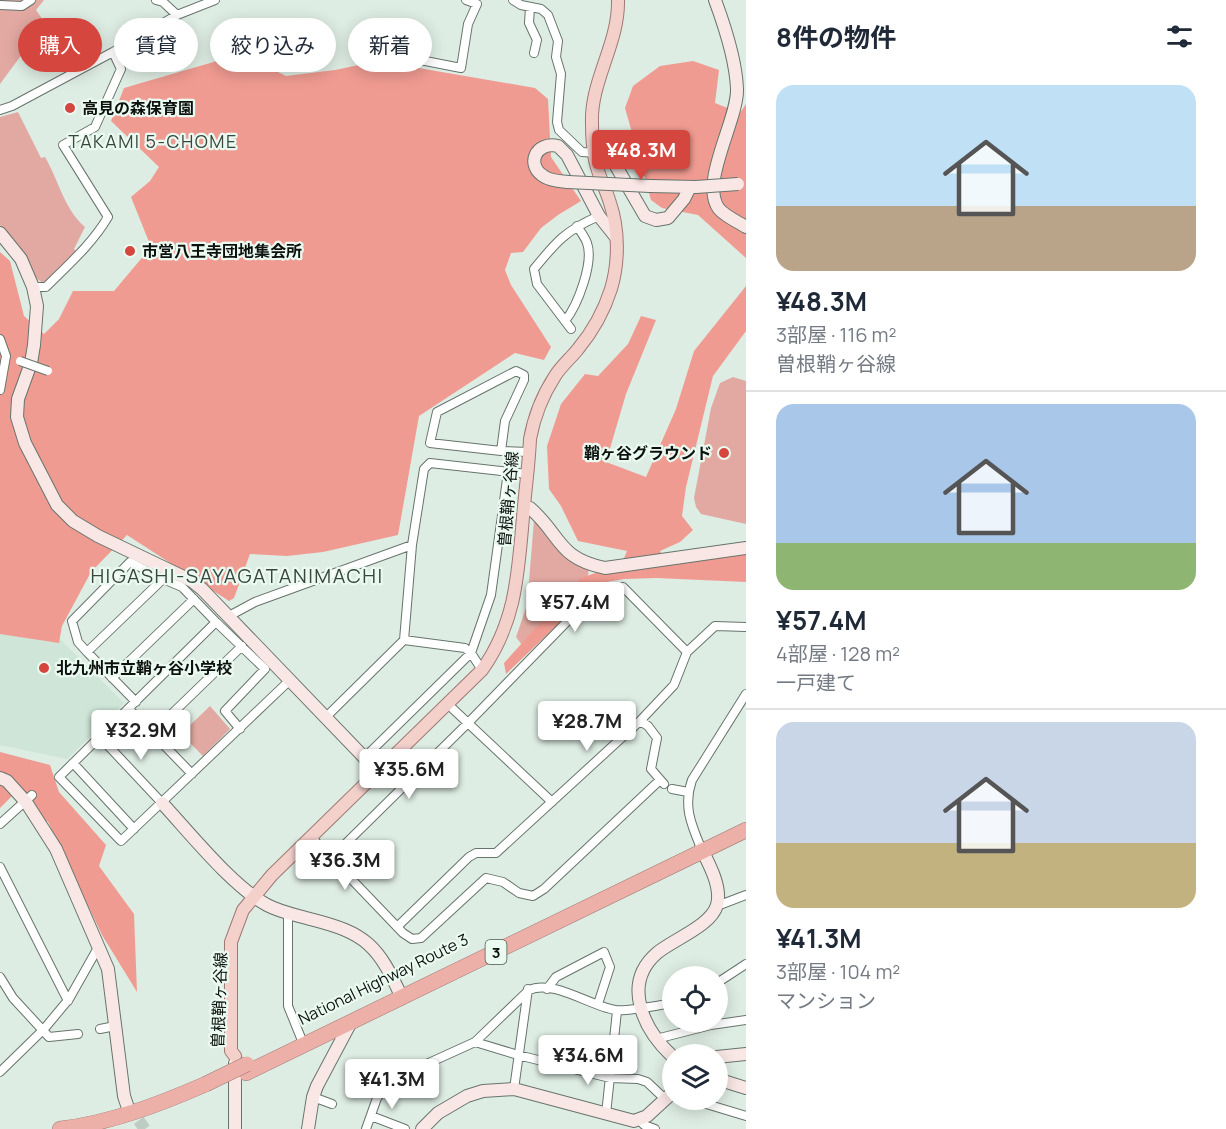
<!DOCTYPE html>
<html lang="ja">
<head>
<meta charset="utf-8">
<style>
	:root { --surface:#fff; --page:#f6f6f7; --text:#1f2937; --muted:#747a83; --line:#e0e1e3; --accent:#d4463e }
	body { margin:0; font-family:Manrope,"Noto Sans JP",sans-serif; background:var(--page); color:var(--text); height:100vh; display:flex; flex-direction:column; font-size:22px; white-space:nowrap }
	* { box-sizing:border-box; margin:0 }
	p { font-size:20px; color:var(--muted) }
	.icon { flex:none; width:33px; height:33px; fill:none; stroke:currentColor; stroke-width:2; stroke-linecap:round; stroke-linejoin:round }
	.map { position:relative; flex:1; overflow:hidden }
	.drawer { display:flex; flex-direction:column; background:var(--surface); width:480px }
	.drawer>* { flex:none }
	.banner { position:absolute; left:18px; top:18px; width:570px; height:54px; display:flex; gap:12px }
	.buttons { position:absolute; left:662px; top:966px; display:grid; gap:12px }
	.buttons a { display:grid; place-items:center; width:66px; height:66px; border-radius:50%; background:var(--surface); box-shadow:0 3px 15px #0003; font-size:30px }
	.price { position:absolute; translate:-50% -51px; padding:0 14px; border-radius:6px; background:#fff; color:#222; font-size:20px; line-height:39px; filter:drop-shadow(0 2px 3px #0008) }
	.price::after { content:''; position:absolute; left:50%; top:36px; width:18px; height:14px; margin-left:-9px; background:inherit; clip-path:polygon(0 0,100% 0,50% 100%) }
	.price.current { background:var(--accent); color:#fff }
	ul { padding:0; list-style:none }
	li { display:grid; align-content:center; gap:12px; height:318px; padding:0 30px }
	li+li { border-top:2px solid var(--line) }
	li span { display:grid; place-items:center; height:186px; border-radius:18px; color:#555 }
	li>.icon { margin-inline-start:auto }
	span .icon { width:108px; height:108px; fill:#fffc; stroke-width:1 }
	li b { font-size:26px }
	h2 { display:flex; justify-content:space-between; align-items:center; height:72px; padding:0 30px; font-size:26px }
	.tag { padding:0 21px; border-radius:27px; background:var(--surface); box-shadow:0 3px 15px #0003; font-size:21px; line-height:54px }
	.tag.current { background:var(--accent); color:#fff }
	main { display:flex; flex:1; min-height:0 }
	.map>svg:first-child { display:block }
</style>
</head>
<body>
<main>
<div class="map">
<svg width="746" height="1129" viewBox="0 0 746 1129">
	<rect width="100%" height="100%" fill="#deede4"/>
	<path fill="#cee5d7" d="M0 623 54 633 124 703 67 759 0 745Z"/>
	<path fill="#e2a9a2" d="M0 0H44L36 10 45 23 0 84Z
		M18 112 41 158 45 157C59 181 64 209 85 227L74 249 76 251 43 283 37 279 26 258 0 225V117Z
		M733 377 746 381V524L701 514 696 507 694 498 711 408 720 383Z
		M539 519 589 568 587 582 522 645 516 637 527 605 534 520Z
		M210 706 230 729 203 756 181 734Z"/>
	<path fill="#f09b91" d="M217 61H256L286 76 335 70 378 61 535 88 548 99 551 157 581 201 558 215 541 228 523 252 511 253 505 270 511 285 551 347 544 360 515 353 419 416 398 535 323 552 287 556 250 554 234 598 229 601 127 535 91 572 62 626 59 643 0 634V252L10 261 24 316 44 334 59 319 73 291H114L151 247 131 197 150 181 159 167 111 121 124 88Z
		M693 61 719 70 715 103 740 113 746 104V258L698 215 662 208 651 200 625 108 633 86 660 66Z
		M746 286V331L713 376 686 487 682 516 693 530 680 542 660 551 668 564 743 554 746 555V582L656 578 624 579 606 582 595 589 506 674 504 663 581 578 601 571 619 570 627 551 578 541 561 506 549 489 547 446 561 404 585 374 598 376 628 344 641 316 656 320 626 394 606 462 646 477 676 409 694 351Z
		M0 752 50 765 59 792 106 845 99 866 134 914 137 992 102 935 48 822 12 796 0 808Z"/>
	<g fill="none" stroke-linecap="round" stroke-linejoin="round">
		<path stroke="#beccc4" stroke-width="12" stroke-dasharray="12 6" stroke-linecap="butt" d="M128 1106 145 1129"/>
		<defs>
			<path id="street" d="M156 0 163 2 177 15
				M513 0 521 5 541 9 548 15 558 41 556 57 561 74 557 122 559 130 582 152 597 153
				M0 5 22 6 31 0
				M530 7 529 23 537 40 534 53
				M410 58 461 68 468 24 477 4 466 0
				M0 110 12 106 113 52 177 15 215 0
				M33 287H46C68 265 92 244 108 217L63 145 95 127 121 69 113 52
				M565 321C578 305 594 262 587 243 585 237 580 231 577 226
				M571 329 537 284 534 269C556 242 566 230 599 216
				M0 339 6 356 0 390
				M516 371 524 375V380L505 421 501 451 430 443 437 412Z
				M501 451 529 452
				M229 616 255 602 412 545
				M404 640 465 648 471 653 482 670
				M87 652 78 642 72 621 130 562 163 579
				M112 678 194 599
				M136 702 87 652 163 579 182 587 216 622
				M129 709 192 774
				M453 709 552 802
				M326 717 404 640 412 545 424 469 430 463 527 474
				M640 721 648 726 657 738 651 769 664 784
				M240 729 225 711 265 669 216 622 59 777 121 841 290 680
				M152 733 242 646
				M100 737 162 803
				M364 758 471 653 491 595 508 472
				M73 763 134 829
				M672 789 688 792
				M0 824 32 795
				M311 837 403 933 412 939 421 938 486 878 503 882 519 893 533 896 544 889 660 780
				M701 848C691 824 683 806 692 780L746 694
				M331 858 468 723 591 597 623 587 687 652
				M0 867 68 1001
				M717 906 746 895
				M288 913V1006L301 1038
				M397 927 469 857 476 853H496L640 721 674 685 687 652 715 626 746 627
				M0 977 13 998 49 1037 78 1034
				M717 983 746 964
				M547 989 556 977 604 952 610 967 598 1004
				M100 1029 115 1026
				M656 1039 711 1025 746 1020
				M475 1042 518 1055 610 1078 638 1079 647 1082 665 1099
				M0 1072 44 1029 69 999 99 946
				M514 1089 528 989
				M313 1097 332 1104
				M693 1100 746 1116
				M606 1114 617 1011
				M371 1116 405 1129
				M639 1120 644 1125 655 1129
				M366 1129 377 1098 388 1083 403 1073 420 1067 475 1042 529 990C553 979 590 1006 615 1010 625 1012 660 1005 672 1003"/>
			<path id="secondary" d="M715 0C725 27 736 60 737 89 738 120 699 183 719 209 725 216 738 222 746 227
				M600 153 609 154 645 216 656 220 668 218 684 199 690 187
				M568 182C561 181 551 181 545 177 525 166 535 141 558 146L567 155 599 216 615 236
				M650 186 696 187
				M0 233 21 259 33 287 37 306 34 345 31 363 18 399 17 417 25 443 57 505 73 521 98 536 192 581 202 589 383 777
				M530 508C562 536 557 558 605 568L746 548
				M0 778 7 781 26 802 56 849 108 969 124 1096 127 1105
				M162 803C190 833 232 886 267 905 280 912 296 915 310 919 366 933 378 945 402 998
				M672 1056C644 1030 621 984 657 953 674 939 711 926 717 905 722 887 709 864 701 848
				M717 1057 746 1054
				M717 1079 746 1088
				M235 1129V1063
				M308 1129 313 1097 317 1086 351 1022
				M422 1129 438 1113 467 1096 483 1091 514 1089 634 1121 647 1116 672 1093"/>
			<path id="primary" d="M235 1056 231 1051V942L243 910 272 875 482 670C516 622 518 574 523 517 525 491 529 465 530 439 534 417 542 396 555 376 561 366 571 358 578 349 593 331 604 311 611 289 619 263 619 229 610 203 606 189 598 175 595 160 593 149 592 136 592 124 590 81 619 44 618 0"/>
			<path id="highway" d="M246 1073 746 830
				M60 1129C111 1123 160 1104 206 1084"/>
		</defs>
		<use href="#street" stroke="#67746c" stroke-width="10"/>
		<use href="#secondary" stroke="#67746c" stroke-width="14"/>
		<use href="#primary" stroke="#9e7872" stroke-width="14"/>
		<use href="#highway" stroke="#9e7872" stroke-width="16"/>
		<use href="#street" stroke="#fff" stroke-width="8"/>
		<use href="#secondary" stroke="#f9e7e5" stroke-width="12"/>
		<use href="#primary" stroke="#f4d0cb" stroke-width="12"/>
		<use href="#highway" stroke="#ecb0a8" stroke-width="15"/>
		<defs>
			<path id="street-bridge" d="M20 361 48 371"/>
			<path id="secondary-bridge" d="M568 182 650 186
				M696 187 738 184"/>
			<path id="highway-bridge" d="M206 1084 247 1064"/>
		</defs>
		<use href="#street-bridge" stroke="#67746c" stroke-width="10" stroke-linecap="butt"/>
		<use href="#secondary-bridge" stroke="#67746c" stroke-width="14" stroke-linecap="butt"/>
		<use href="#highway-bridge" stroke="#9e7872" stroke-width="16" stroke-linecap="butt"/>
		<use href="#street-bridge" stroke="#fff" stroke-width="8"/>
		<use href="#secondary-bridge" stroke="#f9e7e5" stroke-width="12"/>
		<use href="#highway-bridge" stroke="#ecb0a8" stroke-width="15"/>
	</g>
	<g fill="#d4463e" stroke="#ebfaf1" stroke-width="2">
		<circle cx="70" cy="108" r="6"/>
		<circle cx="130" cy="251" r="6"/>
		<circle cx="724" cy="453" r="6"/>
		<circle cx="44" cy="668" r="6"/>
	</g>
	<g text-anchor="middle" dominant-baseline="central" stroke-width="4.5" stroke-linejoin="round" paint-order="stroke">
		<rect fill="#ebfaf1" stroke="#4f5752" stroke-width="1.5" x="485.5" y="940" width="21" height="24" rx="4.5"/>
		<g font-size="15" font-weight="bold" fill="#0c110e">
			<text x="496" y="952">3</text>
		</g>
		<g font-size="16" font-weight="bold" fill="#0c110e" stroke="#ebfaf1" text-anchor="start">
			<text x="82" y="108">高見の森保育園</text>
			<text x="142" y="251">市営八王寺団地集会所</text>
			<text x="712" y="453" text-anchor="end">鞘ヶ谷グラウンド</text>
			<text x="56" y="668">北九州市立鞘ヶ谷小学校</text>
		</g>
		<g font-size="16" fill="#0c110e" stroke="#ebfaf1">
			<text transform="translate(508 499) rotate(-85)">曽根鞘ヶ谷線</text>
			<text transform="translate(383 979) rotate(-26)">National Highway Route 3</text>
			<text transform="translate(219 1000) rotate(-88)">曽根鞘ヶ谷線</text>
		</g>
		<g font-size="18" letter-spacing="1.5" fill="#39463e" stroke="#ebfaf1">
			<text x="153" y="141">TAKAMI 5-CHOME</text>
		</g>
		<g font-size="20" letter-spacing="1.5" fill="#39463e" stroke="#ebfaf1">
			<text x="237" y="575">HIGASHI-SAYAGATANIMACHI</text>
		</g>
	</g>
</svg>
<div class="buttons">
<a><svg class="icon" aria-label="locate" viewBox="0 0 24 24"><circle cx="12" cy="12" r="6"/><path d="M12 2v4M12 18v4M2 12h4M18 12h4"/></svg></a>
<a><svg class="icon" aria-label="layers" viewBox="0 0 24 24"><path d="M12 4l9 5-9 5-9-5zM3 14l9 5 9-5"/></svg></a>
</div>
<b class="price current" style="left:641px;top:181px">¥48.3M</b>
<b class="price" style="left:575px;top:633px">¥57.4M</b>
<b class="price" style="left:587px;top:752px">¥28.7M</b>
<b class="price" style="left:141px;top:761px">¥32.9M</b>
<b class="price" style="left:409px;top:800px">¥35.6M</b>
<b class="price" style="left:345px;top:891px">¥36.3M</b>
<b class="price" style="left:588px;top:1086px">¥34.6M</b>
<b class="price" style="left:392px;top:1110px">¥41.3M</b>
<div class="banner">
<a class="tag current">購入</a>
<a class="tag">賃貸</a>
<a class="tag">絞り込み</a>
<a class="tag">新着</a>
</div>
</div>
<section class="drawer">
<h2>8件の物件<svg class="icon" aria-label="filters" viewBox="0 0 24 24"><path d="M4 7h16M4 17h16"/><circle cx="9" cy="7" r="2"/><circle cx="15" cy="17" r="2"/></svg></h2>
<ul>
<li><span style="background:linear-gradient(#bfe0f5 65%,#b9a48a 0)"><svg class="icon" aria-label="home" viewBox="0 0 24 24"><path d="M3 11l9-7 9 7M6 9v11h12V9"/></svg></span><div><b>¥48.3M</b><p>3部屋 · 116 m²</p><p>曽根鞘ヶ谷線</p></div></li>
<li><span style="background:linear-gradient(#a9c7e8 75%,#8fb573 0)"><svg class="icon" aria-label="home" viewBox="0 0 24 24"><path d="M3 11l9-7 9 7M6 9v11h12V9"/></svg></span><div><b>¥57.4M</b><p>4部屋 · 128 m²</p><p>一戸建て</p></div></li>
<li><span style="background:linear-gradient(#c9d6e8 65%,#c2b280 0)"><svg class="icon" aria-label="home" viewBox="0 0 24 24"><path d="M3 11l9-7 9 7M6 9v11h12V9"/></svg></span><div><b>¥41.3M</b><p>3部屋 · 104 m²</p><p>マンション</p></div></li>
</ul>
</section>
</main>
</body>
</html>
